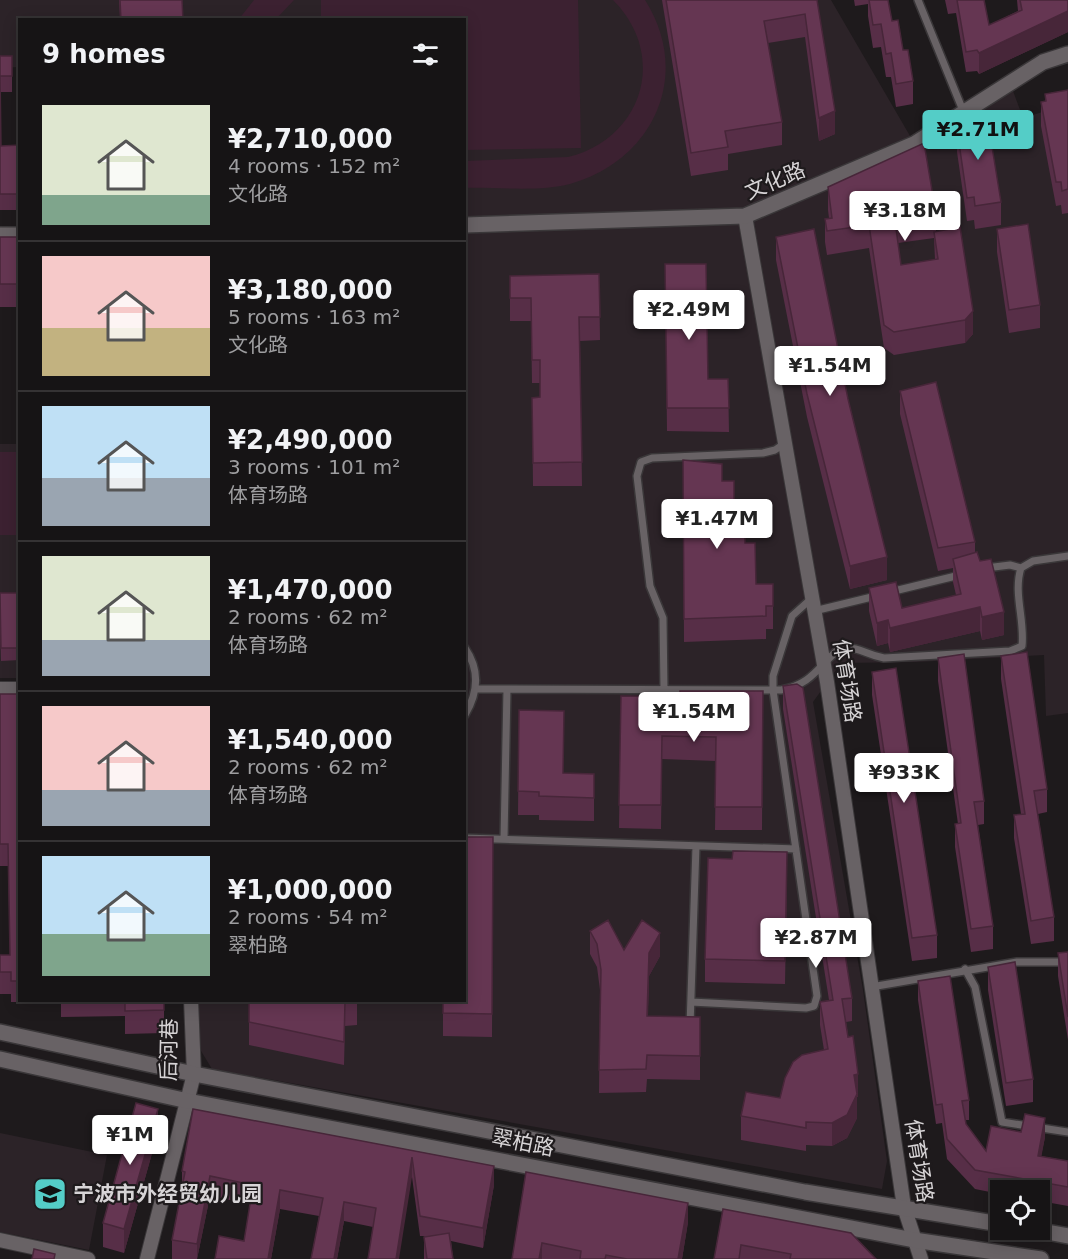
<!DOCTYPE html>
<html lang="en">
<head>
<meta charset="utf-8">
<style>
	:root { --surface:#161415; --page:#1f1d1e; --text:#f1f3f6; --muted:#9e9ea0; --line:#353334; --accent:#54cdc7 }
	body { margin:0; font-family:"DejaVu Sans","Noto Sans SC",sans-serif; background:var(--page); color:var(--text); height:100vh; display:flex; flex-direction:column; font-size:22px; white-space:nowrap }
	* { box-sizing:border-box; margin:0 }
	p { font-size:20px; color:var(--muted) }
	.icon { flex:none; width:33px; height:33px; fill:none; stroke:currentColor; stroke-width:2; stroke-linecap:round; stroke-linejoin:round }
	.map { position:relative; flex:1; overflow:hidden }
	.panel { position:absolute; left:18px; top:18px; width:448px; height:984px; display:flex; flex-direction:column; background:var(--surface); border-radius:0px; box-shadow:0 3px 15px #0003,0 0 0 2px var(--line) }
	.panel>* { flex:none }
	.controls { position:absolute; left:990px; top:1180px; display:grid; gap:12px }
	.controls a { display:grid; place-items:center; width:60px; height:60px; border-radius:0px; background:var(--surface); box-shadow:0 3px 15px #0003,0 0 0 2px var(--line); font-size:30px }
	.price { position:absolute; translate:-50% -51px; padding:0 14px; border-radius:6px; background:#fff; color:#222; font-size:20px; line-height:39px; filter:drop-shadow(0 2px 3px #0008) }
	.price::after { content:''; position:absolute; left:50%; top:36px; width:18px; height:14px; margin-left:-9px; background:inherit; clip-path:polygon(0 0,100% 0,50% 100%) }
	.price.active { background:var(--accent); color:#111 }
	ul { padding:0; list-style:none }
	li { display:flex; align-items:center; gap:18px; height:150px; padding:0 24px }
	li+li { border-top:2px solid var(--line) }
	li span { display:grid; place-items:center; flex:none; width:168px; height:120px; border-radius:0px; color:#555 }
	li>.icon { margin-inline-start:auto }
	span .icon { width:72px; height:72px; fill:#fffc; stroke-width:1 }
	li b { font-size:26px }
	h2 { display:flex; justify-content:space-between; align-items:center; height:72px; padding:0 24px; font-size:26px }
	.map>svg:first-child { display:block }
</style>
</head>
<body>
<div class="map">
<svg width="1068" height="1259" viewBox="0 0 1068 1259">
	<rect width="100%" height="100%" fill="#1e1a1c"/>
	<path fill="#2c2328" d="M0 0H831L917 148 1013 91 1023 118 1068 104V713L1046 716 1044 655 917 662 841 663 813 702 863 990 887 1161 882 1189 212 1069 198 1046 197 1001 465 1000V20H20L19 67 0 68Z
		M0 444H19V678H0Z
		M0 1133 107 1155 89 1250 0 1232Z"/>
	<path fill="#3c2131" d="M254 0H294L276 19H239Z
		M321 0H578L581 148 465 150V20L321 19Z
		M613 0H645C693 75 653 161 570 184 540 192 497 187 465 188V161L568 157C642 139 669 56 613 0Z
		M0 452H19V535H0Z"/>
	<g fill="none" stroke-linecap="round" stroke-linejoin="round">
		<defs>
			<path id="lane" d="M918 0 964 113
				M986 568 1010 565 1021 568
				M890 592 960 575
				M814 611 876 596
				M465 648C480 670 478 693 465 715
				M475 689 781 690C811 685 818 667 840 648 863 647 863 654 884 658L1010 651 1022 646C1025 620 1013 593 1021 568L1033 561 1068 556
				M664 690 663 618 650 586 637 476 641 462 652 458 763 453 775 450 785 443
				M465 838 796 849
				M504 839 507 689
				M965 969 975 987 1002 1122 1068 1132
				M871 987 1017 962H1068
				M691 1002 806 1008 814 1006 817 996 773 690V676L792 616 812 598
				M690 1026 696 846"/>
			<path id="street" d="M745 216 827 682 904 1207 921 1259
				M0 689H20
				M0 1240 88 1259
				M147 1259 194 1074 191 1000"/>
			<path id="secondary" d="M465 225 745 216 914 144 1043 62 1068 54
				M0 235H20
				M0 1032 194 1074 805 1192 1000 1224
				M0 1059 188 1101 914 1240 1041 1259
				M1036 1230 1068 1236"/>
		</defs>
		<use href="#lane" stroke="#3a3739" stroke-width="10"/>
		<use href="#street" stroke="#3a3739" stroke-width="16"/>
		<use href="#secondary" stroke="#3a3739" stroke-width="18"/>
		<use href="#lane" stroke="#686265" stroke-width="7"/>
		<use href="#street" stroke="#686265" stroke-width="14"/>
		<use href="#secondary" stroke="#686265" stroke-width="15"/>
	</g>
	<path fill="#572e47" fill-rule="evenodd" d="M119 0H182L183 20H120Z
		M662 0H817L835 134 819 141 805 37 768 43 782 122V145L728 154V170L691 176Z
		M854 0H888L892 21 913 81V104L896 107 891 77H886L881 47 873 48 868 16V4L855 6Z
		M945 0H984L989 25 1018 11 1017 0H1068V32L979 74 977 71 966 72 956 13 948 14Z
		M0 56H12V92H0L1 146 20 145V210H0Z
		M1068 90V213L1062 214 1061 205 1056 206 1041 126V102H1045V94Z
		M960 120 1001 202V225L975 229 974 220 967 221 957 152V129L960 128Z
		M828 187 936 214V231L973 334 965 343 894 355 884 348 869 248 827 255 825 242V219L829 218 828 210ZM934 238 935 260 901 265 898 243Z
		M997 229 1040 305V328L1009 333 997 252Z
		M0 237H20V307H0Z
		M776 237 848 399 887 580 850 589 807 417 776 260Z
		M665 264 708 379H728L729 432 667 431Z
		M599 274 600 340 580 341 582 486H533L532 398 540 397V383H532L531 321H510V276Z
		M900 391 975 542V553L980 561 1004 635 982 640 980 631 890 652 888 643 877 646 869 611V588L902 608 956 595 953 582V568L938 571 900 414Z
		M683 460 722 481 734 522 745 543 756 584H773V629H766V639L684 642Z
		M20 593V660L1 661 0 621Z
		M1001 656 1047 789V812L1038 814 1054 917V941L1031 944 1014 838V815L1021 814 1001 679Z
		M938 658 984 801V824L978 825 993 926V949L971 952 955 847V824H958L938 681Z
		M872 672 937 935V958L912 961 872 695Z
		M783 686 852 998V1021L846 1022 858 1097H857V1118L847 1138 832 1146 806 1145V1151L741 1140V1116L780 1098 824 1050 820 1025V1002L829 1000 783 709Z
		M763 691 762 830H715L716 761 662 759 661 829 619 828 621 696 680 697Z
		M0 694H20V1000H30V1002H11V994H0V955H10L8 866H0Z
		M519 710 563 773 594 774V821L539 820V815H518Z
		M493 837 492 1037 443 1036V1000Z
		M787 875 785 984 705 982V959Z
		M590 931 624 950 660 956 649 976 648 1016 700 1017V1080L647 1079 646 1092 599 1093 600 990 597 967 590 954Z
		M1068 952V1040L1058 976V953Z
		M988 967 1033 1079V1102L1006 1106 988 990Z
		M918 981 969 1100V1120H965L966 1124 986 1151 1045 1137 1041 1156 1068 1161V1206L1040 1201V1191H1000V1194L975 1189 947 1159 942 1123 936 1124 918 1000Z
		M61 1000H164V1033L125 1034V1016L61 1017Z
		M231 1000H357V1025L345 1026 344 1065 249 1045V1001Z
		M193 1109 494 1166V1185L483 1248 451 1241 453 1259H424V1237L425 1236H420L412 1177 373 1227 344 1221 337 1259H311L319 1216 280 1209 271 1259 244 1241 250 1204 210 1196 197 1259H172V1240L182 1189V1171Z
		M158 1132 124 1253 103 1247V1223Z
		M526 1172 688 1222 682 1259H512Z
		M723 1209 876 1259H714Z"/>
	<path fill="#472639" d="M1068 11V32L979 74V53Z
		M835 111V134L819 141V118Z
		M973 311V334L965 343V320Z
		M887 557V580L850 589V566Z
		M980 607V631L890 652V628Z
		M1004 612V635L982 640V617Z
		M888 620V643L877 646V623Z
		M660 933V956L649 976 647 1039 649 953Z
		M858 1074V1097H857V1118L847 1138 832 1146V1123L854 1075Z
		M158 1109V1132L124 1253V1229Z
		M1045 1118V1137L1038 1175V1156Z
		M412 1157V1177L399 1259H396Z
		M494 1166V1185L483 1248V1228Z
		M210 1176V1196L197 1259V1244Z
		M280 1190V1209L271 1259H268Z
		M344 1202V1221L337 1259H334Z
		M688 1203V1222L682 1259H678Z
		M542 1243V1259H539Z"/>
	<path fill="#653652" stroke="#472639" stroke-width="1.5" d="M120 0H182L183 20H121Z
		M666 0H817L835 111 819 118 805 14 764 21 782 122 725 131 728 147 691 153Z
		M869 0H888L892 21 898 20 903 50H908L913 81 896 84 891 53 886 54 881 24 873 25Z
		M957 0H984L989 25 1022 10 1020 0H1068V11L979 53 977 50 966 52Z
		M0 56H12V76H0L1 146 20 145V194H0Z
		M1068 90V189L1062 191 1061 182H1056L1041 102 1046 101 1045 94Z
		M987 116 1001 202 975 206 974 197 967 198 957 129 961 128 960 120Z
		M924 143 936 214 895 221 901 265 938 259 934 232 960 227 973 311 965 320 894 332 884 325 869 225 827 231 825 219 832 218 828 187Z
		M1028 224 1040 305 1009 310 997 229Z
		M814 229 848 399 887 557 850 566 807 394 776 237Z
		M0 237H20V284H0Z
		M665 264H706L708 379H728L729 408H667Z
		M599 274 600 317H579L582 462 533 463 532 398 540 397V360H532L531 298H510V276Z
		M936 382 975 542 938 548 900 391Z
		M683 460 722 464V481H734V522H745V543H755L756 584H773V606H766V616L684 619Z
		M977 552 980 561 991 559 1004 612 982 617 980 607 890 628 888 620 877 623 869 588 896 582 902 608 961 594 953 559Z
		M0 593H20V648H1Z
		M1027 652 1047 789 1034 791 1054 917 1031 921 1014 815 1025 814 1001 656Z
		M964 654 984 801 974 802 993 926 971 929 955 824 961 823 938 658Z
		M896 668 937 935 912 938 872 672Z
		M797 684 803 688 852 998 842 999 848 1037 853 1036 858 1074 854 1075 857 1094 847 1115 832 1123 806 1122V1128L741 1116 746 1092 780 1098 785 1078 793 1062 802 1055 828 1049 820 1002 833 1000 783 686Z
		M680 691H763L762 807H715L716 737 662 736 661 805H619L621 696 680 697Z
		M0 694H20V981H11V972H0V955H10L8 844H0Z
		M519 710 564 711 563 773 594 774V798L539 796V792L518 791Z
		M465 837H493L492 1014 443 1013V1000H465Z
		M733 851 787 852 785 961 705 959 708 858 732 859Z
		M608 920 624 950 642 920 660 933 649 953 647 1016 700 1017V1056L647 1055 646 1069 599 1070 601 970 597 944 590 931Z
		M1068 952V1017L1058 953Z
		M1015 962 1033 1079 1006 1083 988 967Z
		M950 976 969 1100 962 1101 966 1124 986 1151 991 1126 1021 1132 1025 1114 1045 1118 1038 1156 1068 1161V1187L975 1170 947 1139 942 1104 936 1105 918 981Z
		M125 1000H164V1010L125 1011Z
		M249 1000H357V1002H345L344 1042 249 1022Z
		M136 1103 158 1109 124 1229 103 1223Z
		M193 1109 494 1166 483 1228 420 1216 412 1157 396 1259H368L376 1208 344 1202 334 1259H311L323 1198 280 1190 268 1259H215L219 1236 244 1241 253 1185 210 1176 197 1244 172 1240 185 1172 182 1171Z
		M526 1172 688 1203 678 1259H627L606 1255 605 1259H580L581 1251 542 1243 539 1259H512Z
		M723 1209 851 1233 876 1259H790L791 1254 741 1245 739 1259H714Z
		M449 1233 453 1259H427L424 1237Z
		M34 1249 55 1254 54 1259H32Z"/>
	<defs>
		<symbol id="school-square" viewBox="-11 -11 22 22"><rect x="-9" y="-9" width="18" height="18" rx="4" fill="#54cdc7" stroke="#1e1a1c"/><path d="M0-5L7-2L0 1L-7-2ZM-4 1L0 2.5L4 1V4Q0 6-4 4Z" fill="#111"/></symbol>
	</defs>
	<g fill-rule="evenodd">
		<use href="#school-square" x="31" y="1175" width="38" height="38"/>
	</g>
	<g text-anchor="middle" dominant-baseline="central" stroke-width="4.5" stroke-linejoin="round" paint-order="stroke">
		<g font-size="21" fill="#d7d4d6" stroke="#1e1a1c">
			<text transform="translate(775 181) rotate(-23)">文化路</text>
			<text transform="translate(847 681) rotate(81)">体育场路</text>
			<text transform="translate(169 1050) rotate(-89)">后河巷</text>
			<text transform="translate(523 1143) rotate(11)">翠柏路</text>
			<text transform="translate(919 1161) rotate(81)">体育场路</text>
		</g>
		<g font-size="21" font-weight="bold" fill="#d7d4d6" stroke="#1e1a1c" text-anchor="start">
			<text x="73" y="1194">宁波市外经贸幼儿园</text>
		</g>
	</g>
</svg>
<div class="controls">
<a><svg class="icon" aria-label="locate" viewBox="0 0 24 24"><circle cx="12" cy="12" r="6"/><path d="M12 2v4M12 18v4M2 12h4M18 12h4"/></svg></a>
</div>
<b class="price active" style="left:978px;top:161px">¥2.71M</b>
<b class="price" style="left:905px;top:242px">¥3.18M</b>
<b class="price" style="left:689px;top:341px">¥2.49M</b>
<b class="price" style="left:830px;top:397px">¥1.54M</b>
<b class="price" style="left:717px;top:550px">¥1.47M</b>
<b class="price" style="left:694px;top:743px">¥1.54M</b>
<b class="price" style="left:904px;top:804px">¥933K</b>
<b class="price" style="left:816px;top:969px">¥2.87M</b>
<b class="price" style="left:130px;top:1166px">¥1M</b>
<section class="panel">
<h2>9 homes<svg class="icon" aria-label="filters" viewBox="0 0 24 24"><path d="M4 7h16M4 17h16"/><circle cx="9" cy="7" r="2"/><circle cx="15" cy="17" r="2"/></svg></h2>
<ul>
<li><span style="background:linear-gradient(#dfe7d0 75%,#7fa58c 0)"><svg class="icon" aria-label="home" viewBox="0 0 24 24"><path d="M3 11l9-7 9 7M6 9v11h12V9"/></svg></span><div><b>¥2,710,000</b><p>4 rooms · 152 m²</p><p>文化路</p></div></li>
<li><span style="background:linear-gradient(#f6c9c9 60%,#c2b280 0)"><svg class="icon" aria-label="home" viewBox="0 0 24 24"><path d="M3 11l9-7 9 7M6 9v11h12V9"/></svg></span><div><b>¥3,180,000</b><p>5 rooms · 163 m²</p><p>文化路</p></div></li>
<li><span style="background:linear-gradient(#bfe0f5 60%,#9aa5b1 0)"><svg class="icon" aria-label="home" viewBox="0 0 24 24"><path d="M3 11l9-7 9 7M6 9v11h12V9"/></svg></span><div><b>¥2,490,000</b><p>3 rooms · 101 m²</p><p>体育场路</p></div></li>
<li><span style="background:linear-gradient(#dfe7d0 70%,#9aa5b1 0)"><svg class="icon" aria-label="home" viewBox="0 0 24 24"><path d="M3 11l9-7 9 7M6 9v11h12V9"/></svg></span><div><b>¥1,470,000</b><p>2 rooms · 62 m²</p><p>体育场路</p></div></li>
<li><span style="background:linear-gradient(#f6c9c9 70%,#9aa5b1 0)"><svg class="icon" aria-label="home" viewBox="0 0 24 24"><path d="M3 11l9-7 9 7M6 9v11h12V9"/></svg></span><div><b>¥1,540,000</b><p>2 rooms · 62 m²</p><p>体育场路</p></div></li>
<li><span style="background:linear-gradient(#bfe0f5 65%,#7fa58c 0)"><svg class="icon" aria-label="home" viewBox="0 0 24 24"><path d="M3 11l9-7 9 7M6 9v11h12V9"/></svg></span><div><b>¥1,000,000</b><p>2 rooms · 54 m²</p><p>翠柏路</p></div></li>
</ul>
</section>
</div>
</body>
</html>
